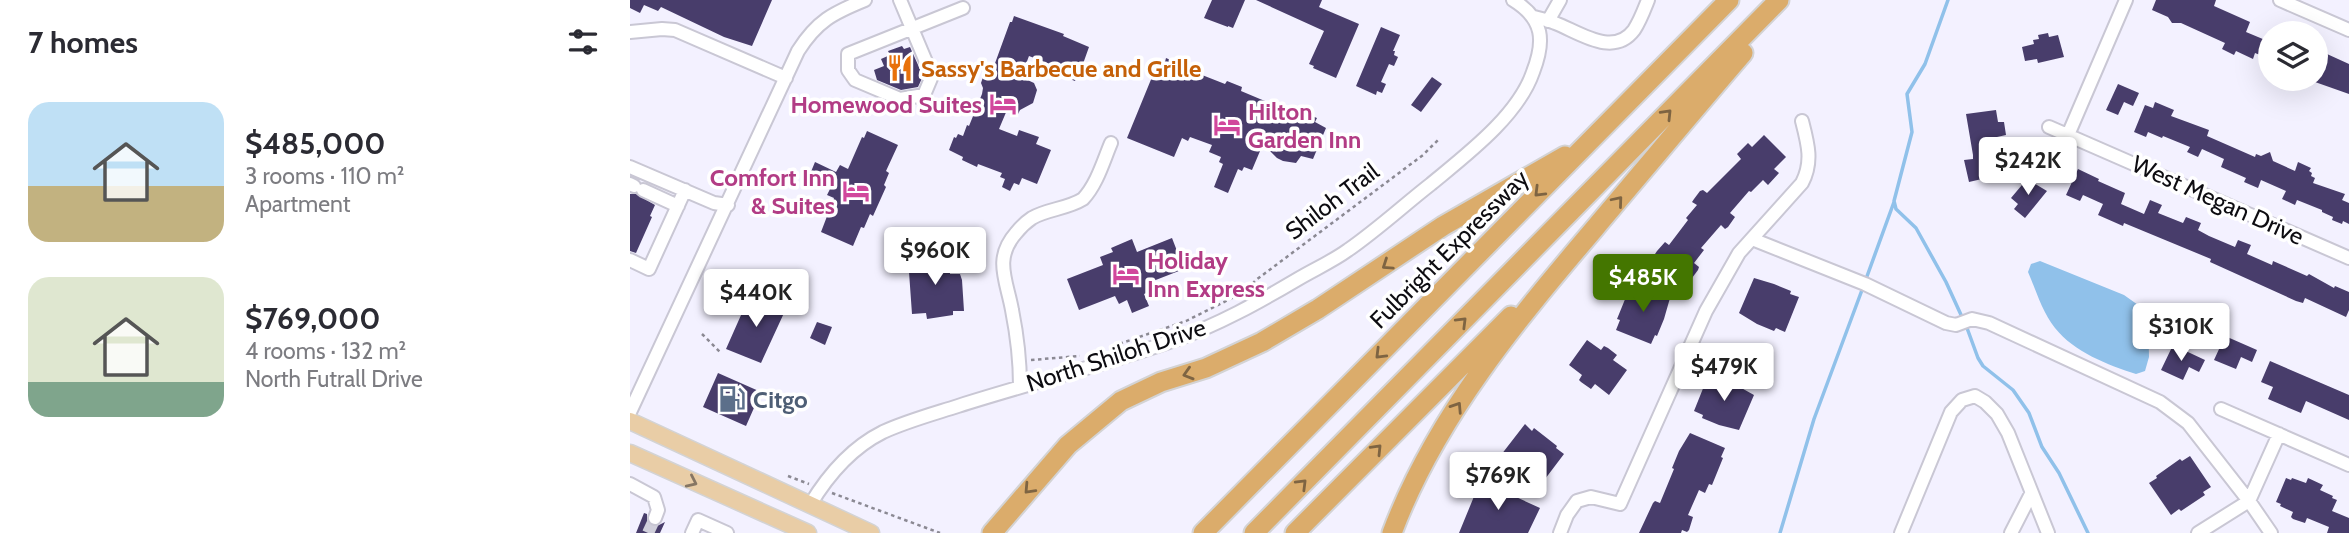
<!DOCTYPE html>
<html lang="en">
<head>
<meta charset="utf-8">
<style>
	:root { --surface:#fff; --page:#f7f7f7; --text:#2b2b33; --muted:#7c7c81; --accent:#447600 }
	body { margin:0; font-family:Cabin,sans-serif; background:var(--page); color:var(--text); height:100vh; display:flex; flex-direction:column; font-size:26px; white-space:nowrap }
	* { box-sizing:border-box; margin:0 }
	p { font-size:23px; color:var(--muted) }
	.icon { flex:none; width:38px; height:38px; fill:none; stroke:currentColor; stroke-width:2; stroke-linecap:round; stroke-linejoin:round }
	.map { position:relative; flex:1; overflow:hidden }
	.side { display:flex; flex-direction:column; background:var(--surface); width:630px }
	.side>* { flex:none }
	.buttons { position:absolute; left:1628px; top:21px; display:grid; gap:14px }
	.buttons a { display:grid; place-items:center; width:70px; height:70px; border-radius:50%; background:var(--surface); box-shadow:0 7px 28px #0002; font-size:35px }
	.price { position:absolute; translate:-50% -60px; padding:0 16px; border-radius:7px; background:#fff; color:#222; font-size:23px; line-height:46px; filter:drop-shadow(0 2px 4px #0008) }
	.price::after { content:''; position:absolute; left:50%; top:42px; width:21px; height:16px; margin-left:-10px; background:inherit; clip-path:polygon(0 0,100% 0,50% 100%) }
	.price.active { background:var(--accent); color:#fff }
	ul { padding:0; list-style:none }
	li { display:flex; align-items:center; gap:21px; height:175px; padding:0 28px }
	li span { display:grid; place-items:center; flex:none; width:196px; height:140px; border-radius:21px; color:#555 }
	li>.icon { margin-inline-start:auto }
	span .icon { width:84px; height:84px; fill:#fffc; stroke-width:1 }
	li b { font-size:30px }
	h2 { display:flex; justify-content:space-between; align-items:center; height:84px; padding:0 28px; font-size:30px }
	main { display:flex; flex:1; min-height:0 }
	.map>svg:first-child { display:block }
</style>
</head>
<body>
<main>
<section class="side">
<h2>7 homes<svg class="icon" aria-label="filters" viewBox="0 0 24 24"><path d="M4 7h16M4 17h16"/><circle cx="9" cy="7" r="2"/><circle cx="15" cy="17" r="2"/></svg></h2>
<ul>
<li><span style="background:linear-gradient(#bfe0f5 60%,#c2b280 0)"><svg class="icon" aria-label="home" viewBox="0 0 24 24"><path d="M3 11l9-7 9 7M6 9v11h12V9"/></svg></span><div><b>$485,000</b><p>3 rooms · 110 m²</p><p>Apartment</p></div></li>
<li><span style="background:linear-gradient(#dfe7d0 75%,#7fa58c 0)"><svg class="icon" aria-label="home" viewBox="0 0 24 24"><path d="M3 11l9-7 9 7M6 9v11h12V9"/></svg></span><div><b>$769,000</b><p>4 rooms · 132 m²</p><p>North Futrall Drive</p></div></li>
</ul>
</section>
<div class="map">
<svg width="1719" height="533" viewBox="0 0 1719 533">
	<rect width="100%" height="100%" fill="#f3f1ff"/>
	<path fill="#90c1ea" d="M1410 261 1494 295 1518 312 1519 357 1515 371 1506 374C1478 365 1444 352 1425 328 1412 312 1406 290 1398 272L1401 264Z"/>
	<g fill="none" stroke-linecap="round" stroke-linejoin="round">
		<path stroke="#90c1ea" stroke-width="3.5" d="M1318 0 1295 64 1277 94 1282 132 1264 201 1266 209 1286 228 1316 282 1332 317
			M1236 279 1264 202
			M1337 328 1348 358 1353 366 1383 390 1399 413 1412 447 1429 473 1458 533
			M1150 533 1184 419 1232 290"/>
	</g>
	<path fill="#483d6b" d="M0 0H142L122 46 94 37 31 7 28 11 14 5 10 13 0 8Z
		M582 0H615L603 28 598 26V27L574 18Z
		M626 0H692L689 7 729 24 706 78 683 68 684 66 679 64 694 31Z
		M1526 0H1586L1584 6 1620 22 1616 32 1640 42V59L1625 53 1623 59 1606 51 1604 55 1592 49 1595 43 1551 23H1542L1538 17 1522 10Z
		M384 16 434 34 433 36 459 47 449 75H448L445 81 427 74 430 68 399 56 391 77 404 83 407 90 403 103 390 110 388 114 377 110 369 129 387 136 389 130 409 137 406 144 421 150 407 184 392 178 389 185 384 183 380 191 372 187 375 179 370 177 372 173 348 164 347 167 332 160 333 157 319 150 324 137 326 138 328 134 333 136 337 125 339 126 352 94 353 88 351 83 354 74 360 72 364 66 380 22H382Z
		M751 27 770 35 763 51H765L764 55 768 57 764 66 759 64 751 82 756 84 752 93 747 91 746 95 726 86Z
		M1418 33 1419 37 1428 35 1434 57 1408 63 1407 59 1395 61 1392 47 1404 44 1403 40 1409 39 1408 35Z
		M272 46 274 49 280 47 293 76 288 87 271 90 247 80 244 70 254 66 251 59 260 55 258 51Z
		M1697 54 1719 64V94L1685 82V60L1693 63Z
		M536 58 545 62 544 64 595 84 597 81 612 87 611 91 630 99 661 111 662 108 687 118 685 122 696 128 683 159 671 156 666 163 653 161 647 158 633 144 622 170 614 167 612 171 608 169 598 193 584 187 593 164 589 162 591 157 579 152 582 145 560 137 558 141 552 138 544 157 497 138 529 60 535 62Z
		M802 77 812 84 791 112 781 105Z
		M1488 84 1509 93 1503 106 1494 102 1488 115 1476 110Z
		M1525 102 1544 110 1541 116 1579 130 1577 136 1625 157 1626 154 1631 156 1640 152 1643 161 1665 171 1668 162 1681 168 1679 171 1682 173 1681 176 1685 178 1683 183 1715 194 1712 200 1719 203V224L1713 221 1712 224 1702 220 1703 217 1692 212V210L1667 200 1665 205 1652 199 1656 191 1631 180 1628 188 1614 182 1616 178 1591 167 1594 159 1572 149 1568 157 1557 152 1560 147 1533 136 1532 138 1518 132 1516 137 1504 132 1515 105 1523 108Z
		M1366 110 1368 122H1374L1376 135 1367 137 1372 163 1367 164 1369 175 1339 182 1334 160 1343 159V155L1336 114Z
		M237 131 268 145 256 171 259 173 254 185 256 187 243 216 240 214 234 228 231 227 223 246 191 232 204 198 197 195 200 189 178 179 185 162 206 172 210 165 218 169 232 137 234 138Z
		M1134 135 1156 157 1144 169 1149 173 1138 185 1133 180 1121 192 1119 191 1100 213 1105 217 1098 227 1095 229 1091 225 1071 248 1074 250 1064 263 1069 267 1068 270 1062 278 1059 279 1054 276 1044 290 1020 271 1030 258 1025 254 1027 251 1035 242 1039 245 1058 220 1056 218 1067 205 1062 202 1064 199 1070 191 1073 190 1077 193 1111 159 1107 154 1118 143 1122 147Z
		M1448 169 1469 179 1468 181 1495 193 1491 204 1514 214 1520 200 1532 205 1528 213 1553 223 1556 217 1571 223 1568 230 1579 236 1605 247 1608 240 1621 245 1617 254 1642 265 1643 261 1677 276 1679 274 1704 288 1705 286 1719 292V310L1716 317 1675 298 1673 303 1666 301 1580 262 1581 259 1494 223 1493 226 1468 215 1473 204 1453 195 1450 201 1436 195Z
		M1397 179 1417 191 1395 218 1384 209 1388 204 1381 198Z
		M0 194H6L25 205 20 216 22 217 6 253 0 251Z
		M542 238 554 269 518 283 521 291 514 294 519 306 502 313 497 300 489 304 485 296 449 310 437 279 473 265 470 257 483 252 481 248 502 239 507 252Z
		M319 256 320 274H330L332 280 334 311H323V315L297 319 296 313 282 314 278 258Z
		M1124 278 1144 284 1161 291 1160 294 1169 297 1155 332 1146 328 1144 331 1127 324 1109 313Z
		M1005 284 1040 298 1034 319 1027 336 1025 335 1021 344 986 330 990 320 987 319 998 292 1001 293Z
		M119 297 134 303 135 299 151 307 149 311 154 313 131 363 96 349Z
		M187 322 202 327 195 345 180 338Z
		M1595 336 1627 350 1622 362 1611 357 1606 369 1584 360Z
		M957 340 971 350 974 346 978 348 987 355 983 360 997 370 979 395 965 384 961 389 951 382 949 380 952 375 939 365Z
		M1543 345 1575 360 1569 372 1559 367 1553 380 1531 370Z
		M1640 361 1719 395V420L1676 401 1671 413 1638 399 1643 387 1631 382Z
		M88 373 131 392 116 426 73 407Z
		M1078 376 1088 380 1089 378 1106 385 1124 395 1109 430 1089 425 1072 418 1073 415 1064 411Z
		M895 424 902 431 904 428 913 435 927 446 926 448 934 454 909 487 878 463 880 461 871 455Z
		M1060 433 1095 448 1091 457 1093 458 1082 485 1079 484 1075 493 1069 490 1058 515 1063 517 1059 530 1057 532 1052 530 1051 533H1009L1023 503 1025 501 1030 503 1044 469 1042 468 1049 451Z
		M1560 456 1581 487 1573 492 1575 495 1551 511 1549 509 1541 515 1519 483 1527 478 1526 476 1550 459 1552 461Z
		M852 477 864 483 862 486 910 508 898 533H829Z
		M1656 478 1661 480 1662 478 1676 483 1678 478 1693 485 1690 490 1703 496 1702 498 1707 500 1702 511 1719 518V533H1697L1699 527 1677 518 1675 523 1663 519 1661 517 1663 512 1650 506 1651 504 1646 502Z
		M14 513 17 514V520L21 526H27L35 522 30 533H6Z"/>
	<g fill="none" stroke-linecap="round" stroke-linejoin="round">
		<path stroke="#d0cfdb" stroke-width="12" stroke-dasharray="12 6" stroke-linecap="butt" d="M18 533 25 518"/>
		<defs>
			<path id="minor" d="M270 0 302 76 294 95 270 99 225 80 218 70V54L333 8
				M1650 0 1719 30
				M904 17C911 19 918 20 925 23 949 32 983 58 1004 30 1010 21 1014 10 1018 0
				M918 21 930 0
				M0 32 32 29 45 30 156 78
				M1419 127 1719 258
				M1438 135 1496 0
				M0 167 84 203 98 205
				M0 184 4 186
				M13 190 48 206
				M1122 239 1235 284 1316 323 1326 325 1342 319 1359 323 1530 402 1558 423 1619 501 1641 533
				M0 260 19 269 55 190
				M390 386C390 360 387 335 382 310 377 281 363 259 386 233 390 228 396 222 402 218 417 209 437 209 453 199 467 184 473 162 481 143
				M1591 409 1719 465
				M0 412 168 51C187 21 203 13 235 0
				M0 484 24 497 28 510 25 518
				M180 505C198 475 221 448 253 432 277 421 303 414 328 406 400 383 474 365 545 340 588 325 629 302 668 279 685 269 703 261 718 250 747 230 774 205 801 184 836 155 888 116 903 72 915 41 914 19 883 0
				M62 533 68 520 97 533
				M930 533 937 515 947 501 961 497 990 504 1076 311 1109 253 1172 183C1183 162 1178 144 1172 121
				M1271 533 1321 412 1332 400 1345 396 1355 402 1367 414 1378 433 1418 533
				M1381 533 1401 494
				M1568 533 1619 501 1649 434"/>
			<path id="major" d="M0 421 241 533
				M0 453 178 533"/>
			<path id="highway" d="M362 533 438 445 491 401 531 382 576 368 632 342 688 309 813 226 935 156
				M573 533 1099 0
				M624 533 1149 0
				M665 533 881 316
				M762 533C805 418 886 321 965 228 1014 170 1063 111 1113 53"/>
		</defs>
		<use href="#minor" stroke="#c9c7d4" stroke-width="16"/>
		<use href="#major" stroke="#d3d3d4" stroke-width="19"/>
		<use href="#highway" stroke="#d3d3d4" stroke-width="23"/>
		<path stroke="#8b8993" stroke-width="2.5" stroke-dasharray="3.5 3.5" stroke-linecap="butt" d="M72 334 90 352
			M483 346 556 321 616 291 626 280 793 155 810 138
			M401 360 450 356
			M158 476 179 484
			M202 493 310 533"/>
		<use href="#minor" stroke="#fff" stroke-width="12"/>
		<use href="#major" stroke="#e9cda6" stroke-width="16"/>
		<use href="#highway" stroke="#dbac6b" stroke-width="19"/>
	</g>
	<defs><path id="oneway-chevron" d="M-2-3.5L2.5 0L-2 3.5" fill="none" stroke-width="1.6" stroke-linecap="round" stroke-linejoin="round" transform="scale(1.75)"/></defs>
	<g stroke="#7e6442">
		<use href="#oneway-chevron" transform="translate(1037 114) rotate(-46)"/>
		<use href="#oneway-chevron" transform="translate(909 192) rotate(135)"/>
		<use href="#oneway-chevron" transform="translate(988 201) rotate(-50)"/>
		<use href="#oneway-chevron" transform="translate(757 265) rotate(146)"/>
		<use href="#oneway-chevron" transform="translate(832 322) rotate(-45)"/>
		<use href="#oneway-chevron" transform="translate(750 354) rotate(135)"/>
		<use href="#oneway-chevron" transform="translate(558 374) rotate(163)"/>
		<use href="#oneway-chevron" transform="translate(827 407) rotate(-57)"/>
		<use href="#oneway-chevron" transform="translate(747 449) rotate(-46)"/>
		<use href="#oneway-chevron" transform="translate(672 484) rotate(-45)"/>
		<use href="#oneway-chevron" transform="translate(399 489) rotate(133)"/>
	</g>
	<use stroke="#867663" href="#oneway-chevron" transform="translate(62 482) rotate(25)"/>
	<defs>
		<symbol id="restaurant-bare" viewBox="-9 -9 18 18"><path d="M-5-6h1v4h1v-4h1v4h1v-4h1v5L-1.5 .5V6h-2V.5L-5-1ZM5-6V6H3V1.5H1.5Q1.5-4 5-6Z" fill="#e8710a" stroke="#fff" stroke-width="2.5" paint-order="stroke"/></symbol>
		<symbol id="hotel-bare" viewBox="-9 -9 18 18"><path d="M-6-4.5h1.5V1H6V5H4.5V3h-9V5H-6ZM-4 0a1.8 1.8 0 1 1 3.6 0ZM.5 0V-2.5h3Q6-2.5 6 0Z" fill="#d1479c" stroke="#fff" stroke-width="2.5" paint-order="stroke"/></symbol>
		<symbol id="fuel-bare" viewBox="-9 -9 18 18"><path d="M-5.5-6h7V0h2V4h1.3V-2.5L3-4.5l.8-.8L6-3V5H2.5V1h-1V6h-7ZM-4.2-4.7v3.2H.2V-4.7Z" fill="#5c6f8a" stroke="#fff" stroke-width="2.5" paint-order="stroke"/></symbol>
	</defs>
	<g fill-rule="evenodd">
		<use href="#restaurant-bare" x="251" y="49" width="38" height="38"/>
		<use href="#hotel-bare" x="354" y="85" width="38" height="38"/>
		<use href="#hotel-bare" x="578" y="106" width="38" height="38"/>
		<use href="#hotel-bare" x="207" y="172" width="38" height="38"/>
		<use href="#hotel-bare" x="477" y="255" width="38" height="38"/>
		<use href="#fuel-bare" x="83" y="380" width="38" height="38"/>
	</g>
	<g text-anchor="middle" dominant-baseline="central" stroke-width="7" stroke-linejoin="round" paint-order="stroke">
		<g font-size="24" font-weight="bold" fill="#c56008" stroke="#fff" text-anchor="start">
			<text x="291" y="68">Sassy's Barbecue and Grille</text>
		</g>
		<g font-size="24" font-weight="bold" fill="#b23c85" stroke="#fff" text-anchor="end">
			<text x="352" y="104">Homewood Suites</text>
			<text x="618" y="111" text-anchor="start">Hilton<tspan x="618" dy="28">Garden Inn</tspan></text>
			<text x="205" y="177">Comfort Inn<tspan x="205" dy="28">&amp; Suites</tspan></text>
			<text x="517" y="260" text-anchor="start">Holiday<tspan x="517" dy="28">Inn Express</tspan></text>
		</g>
		<g font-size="24" fill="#0d0c11" stroke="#fff">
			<text transform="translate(1588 200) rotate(24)">West Megan Drive</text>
			<text transform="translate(702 201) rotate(-37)">Shiloh Trail</text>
			<text transform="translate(819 249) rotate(-45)">Fulbright Expressway</text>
			<text transform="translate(486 355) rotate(-18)">North Shiloh Drive</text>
		</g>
		<g font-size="24" font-weight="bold" fill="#4e5e75" stroke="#fff" text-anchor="start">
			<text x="123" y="399">Citgo</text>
		</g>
	</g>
</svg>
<div class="buttons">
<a><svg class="icon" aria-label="layers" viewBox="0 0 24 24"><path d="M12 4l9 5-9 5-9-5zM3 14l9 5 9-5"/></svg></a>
</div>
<b class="price" style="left:1398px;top:197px">$242K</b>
<b class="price" style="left:305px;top:287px">$960K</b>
<b class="price active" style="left:1013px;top:314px">$485K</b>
<b class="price" style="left:126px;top:329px">$440K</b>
<b class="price" style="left:1551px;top:363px">$310K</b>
<b class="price" style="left:1094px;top:403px">$479K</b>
<b class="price" style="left:868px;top:512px">$769K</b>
</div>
</main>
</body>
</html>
